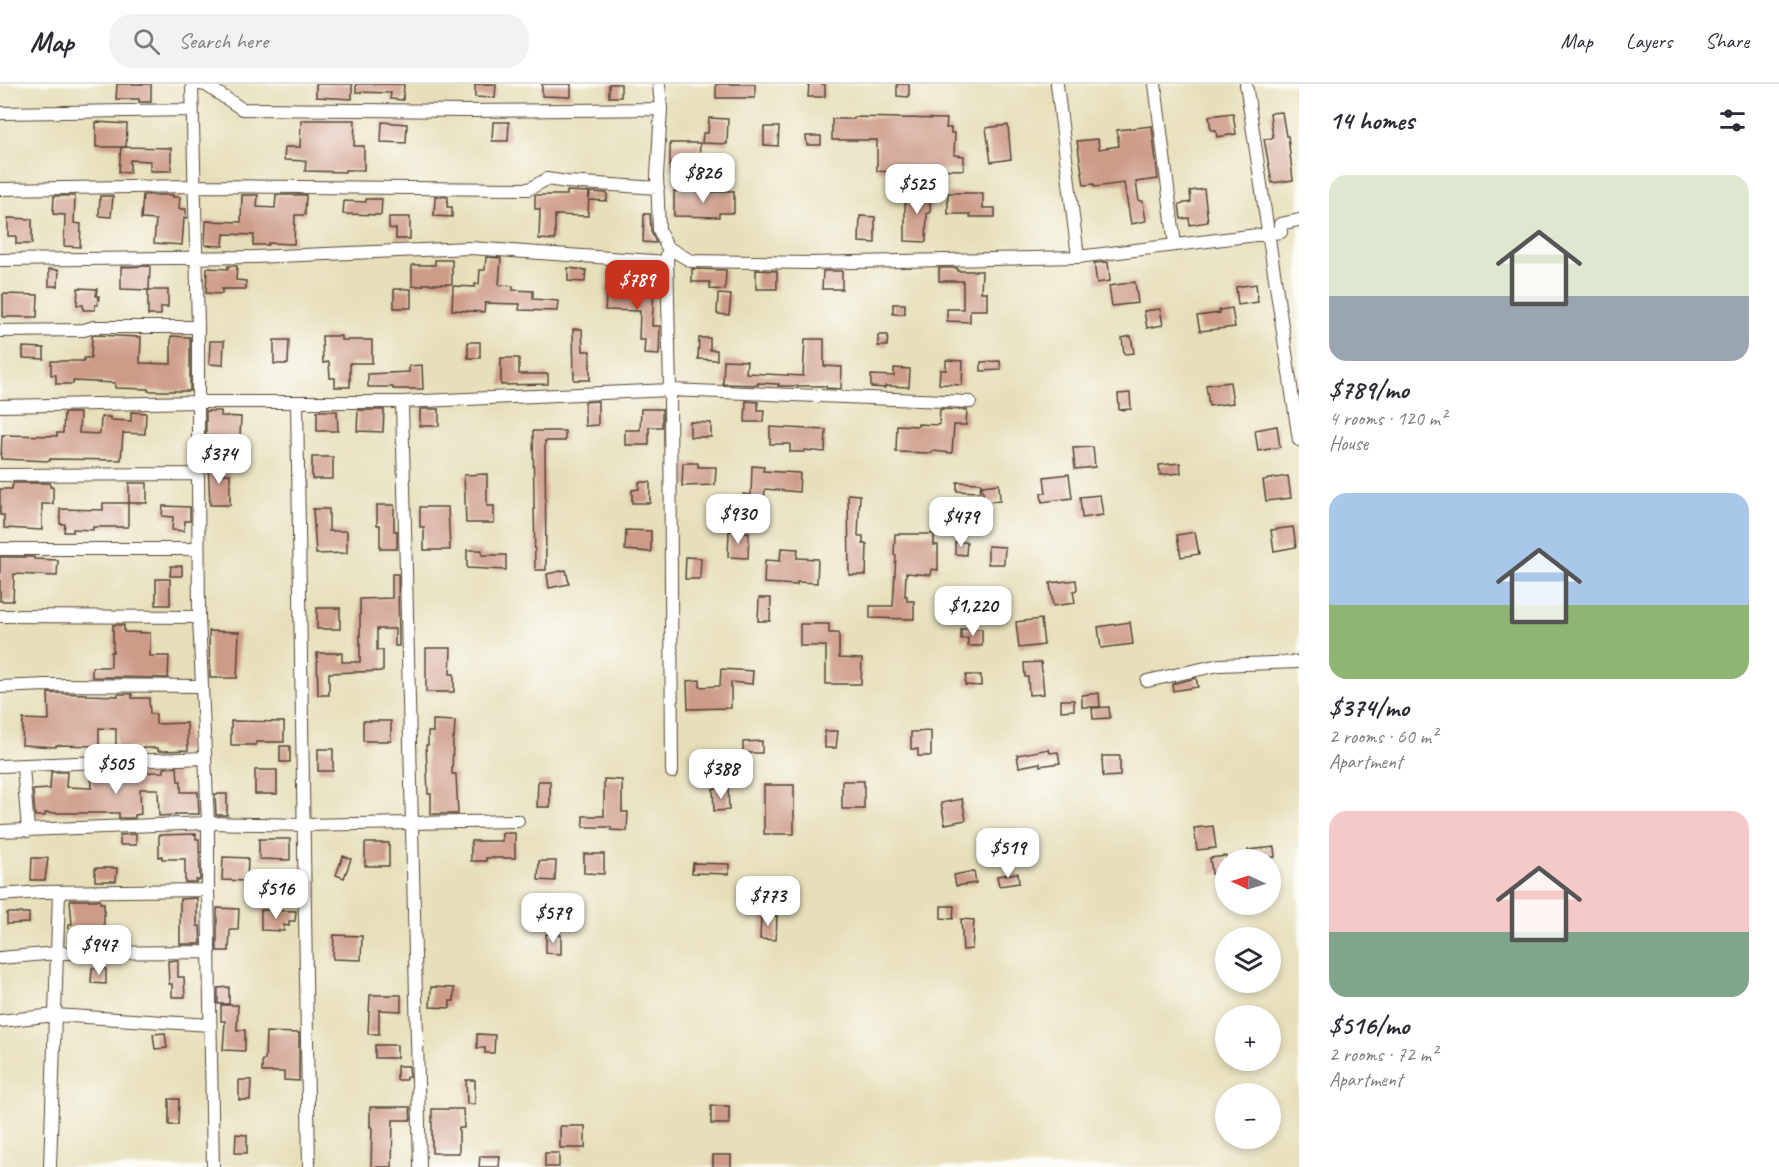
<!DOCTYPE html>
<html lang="en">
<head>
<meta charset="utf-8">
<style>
	:root { --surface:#fff; --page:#f2f2f3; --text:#2b2b33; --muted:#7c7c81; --line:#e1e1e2; --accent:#c8321e }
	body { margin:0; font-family:Caveat,sans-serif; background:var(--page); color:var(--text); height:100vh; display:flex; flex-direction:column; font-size:22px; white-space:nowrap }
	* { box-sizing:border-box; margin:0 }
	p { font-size:20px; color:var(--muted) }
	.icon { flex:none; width:33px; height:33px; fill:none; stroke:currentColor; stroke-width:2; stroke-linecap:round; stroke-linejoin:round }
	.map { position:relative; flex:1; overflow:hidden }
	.sheet { display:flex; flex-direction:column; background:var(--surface); width:480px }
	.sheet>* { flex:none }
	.needle { width:39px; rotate:274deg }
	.controls { position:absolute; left:1215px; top:765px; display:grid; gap:12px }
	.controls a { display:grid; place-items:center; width:66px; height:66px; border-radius:50%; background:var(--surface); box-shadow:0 3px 9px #0003; font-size:30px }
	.price { position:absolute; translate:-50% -51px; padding:0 14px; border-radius:12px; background:#fff; color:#222; font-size:20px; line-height:39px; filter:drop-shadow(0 2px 3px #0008) }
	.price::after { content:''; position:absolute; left:50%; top:36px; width:18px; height:14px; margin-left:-9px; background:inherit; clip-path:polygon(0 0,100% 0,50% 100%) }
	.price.on { background:var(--accent); color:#fff }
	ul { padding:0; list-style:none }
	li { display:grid; align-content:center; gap:12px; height:318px; padding:0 30px }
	li span { display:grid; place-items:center; height:186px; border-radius:18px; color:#555 }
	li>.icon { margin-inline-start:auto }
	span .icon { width:108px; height:108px; fill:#fffc; stroke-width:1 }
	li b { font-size:26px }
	h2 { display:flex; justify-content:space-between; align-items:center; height:72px; padding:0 30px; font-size:26px }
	header { display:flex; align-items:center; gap:36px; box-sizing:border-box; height:84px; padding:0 30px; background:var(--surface); border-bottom:2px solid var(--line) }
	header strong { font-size:28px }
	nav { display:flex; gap:33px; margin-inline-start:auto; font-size:21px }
	.search { width:420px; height:54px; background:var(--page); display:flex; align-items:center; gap:15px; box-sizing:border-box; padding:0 21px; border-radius:24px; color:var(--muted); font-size:22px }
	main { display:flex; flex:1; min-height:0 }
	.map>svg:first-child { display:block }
</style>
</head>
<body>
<header>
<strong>Map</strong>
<div class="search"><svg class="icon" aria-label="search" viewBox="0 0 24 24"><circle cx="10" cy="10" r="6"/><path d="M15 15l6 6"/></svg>Search here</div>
<nav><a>Map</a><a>Layers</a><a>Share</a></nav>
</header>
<main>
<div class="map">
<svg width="1299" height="1083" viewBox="0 0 1299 1083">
	<rect width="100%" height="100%" fill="#fdfcf7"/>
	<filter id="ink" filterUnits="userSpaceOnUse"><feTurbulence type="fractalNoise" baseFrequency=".0167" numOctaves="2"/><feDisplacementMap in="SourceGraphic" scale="12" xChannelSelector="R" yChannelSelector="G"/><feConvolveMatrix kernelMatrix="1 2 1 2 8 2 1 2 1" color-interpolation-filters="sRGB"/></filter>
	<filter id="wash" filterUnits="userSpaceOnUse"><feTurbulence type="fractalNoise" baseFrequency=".008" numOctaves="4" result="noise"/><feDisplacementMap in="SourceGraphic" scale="24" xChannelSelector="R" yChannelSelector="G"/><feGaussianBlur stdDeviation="1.35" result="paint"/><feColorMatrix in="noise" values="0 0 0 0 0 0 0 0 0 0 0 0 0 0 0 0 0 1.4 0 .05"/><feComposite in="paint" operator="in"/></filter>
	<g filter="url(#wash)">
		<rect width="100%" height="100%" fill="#e6dfba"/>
		<g id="blocks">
			<path fill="#ce9b89" d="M117 0H151V18H139V15H116Z
				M316 0H352V15L316 13Z
				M356 0H404L403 16 390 15 391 9 356 8Z
				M475 0H496L495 14 475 13Z
				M542 0H571V13L542 12Z
				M609 0H621V13H609Z
				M716 0H755V14H716Z
				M809 0H825V13H808Z
				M897 0H909V13L897 12Z
				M1282 28 1286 52H1288L1293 96 1272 99 1264 55 1273 54 1270 29Z
				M1233 29 1236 50 1217 53 1216 46H1211L1209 32Z
				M854 33 947 35 946 44H951V49H955L954 71 964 72V86L891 84V88L877 87V56H832V35H854Z
				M709 34 728 35 727 60 702 59 703 49H708Z
				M301 36H355L354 62H364V86H345V88L305 87 306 77 284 76 285 63H300Z
				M96 38 127 40 126 63H96Z
				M382 38 407 40 406 59 381 58Z
				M493 38H509L508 57H492Z
				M1008 41 1011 75 991 78 986 44Z
				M1152 42 1158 95 1136 98 1139 117H1143L1146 137 1131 140 1124 99 1094 103V100L1084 101 1077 57 1098 55 1099 65 1119 62 1117 46Z
				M764 43H779L778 62 764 61Z
				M806 52H821V61H807Z
				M670 59H700L699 86H670Z
				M121 63 171 64V87H150V77L130 76V89L119 88Z
				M1204 105 1208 138 1190 141 1189 134 1181 135 1179 120 1191 118 1190 107Z
				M567 107 589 108 588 132 555 131V156L539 155 540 125H535V111H567Z
				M674 107 722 108V107H734V129H719V133L674 132Z
				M905 107H930V129H927L926 158 905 157Z
				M590 108 607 109V117L589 116Z
				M948 109H983V124H995V133H970V130H948Z
				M143 111H173V113H180L179 125H186V134H184L182 161 154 159 156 136 141 135Z
				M242 111H258L257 123 275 124 276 111H306L305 131H295L294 160 268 159V161H253L254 151 224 150 223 162 205 161 206 137 241 138Z
				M54 112H75L74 139 81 140 80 163 64 162 65 131 53 130Z
				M100 112H113L111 133 99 132Z
				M435 112 448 113 447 123H452V133L434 132Z
				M366 115H382L381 131 343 130 344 117 366 118Z
				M644 130H650L651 147 656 159 643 158Z
				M860 132 875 133V159L859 158Z
				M389 133H410V155H396V145L389 144Z
				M8 134 32 135V160H16V152H8Z
				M486 173 501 174 499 201 513 202V206L533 207V215L558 217 557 227 519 226 520 220 485 219 484 228 452 226 453 202 475 203V200H479L480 186H485Z
				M435 176H452V200H423V202H412V181H435Z
				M1108 178 1110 197 1097 199 1094 179Z
				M150 182 149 206 121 205V183Z
				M228 182H237L236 196 246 197V205H222V210L206 209 207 184 228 185Z
				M568 184 586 186 585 198 568 197Z
				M939 184H957V187H982L981 208H987V226H970V238L947 237V225H963V197H939Z
				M49 185 59 186 58 202H49Z
				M692 185 726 186 725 206 710 205V198H692Z
				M756 186 777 187V205H756Z
				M823 187H842V205H822Z
				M1135 198 1138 219 1112 222 1109 202Z
				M1256 200 1258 218 1238 221 1236 203Z
				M607 201H627L654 204 652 242H660L659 271 644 270 645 256H639L640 227 605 226Z
				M78 204 97 205 96 212H99L98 221H95V226H83V221H77Z
				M394 205H411V224H394Z
				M148 206H168V223H161V231H148Z
				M3 210 38 211 37 233H3Z
				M718 210 731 211 729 231 717 230Z
				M893 220H905V230H893Z
				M1232 224 1235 243 1200 247 1197 232 1220 229 1219 226Z
				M1160 225 1163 241 1147 244 1144 227Z
				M573 245H582L583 267H590V296H574Z
				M95 251 141 253 140 279 171 280V252L190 253V307H148V305L115 304V299L73 297V300H56V291H51V277H84V274H91L92 252Z
				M878 251H888L887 262H878Z
				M322 252H341V256H372V279H350V303H335V294H330L329 278 323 279Z
				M1131 252 1134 269 1124 270 1122 254Z
				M699 254H710V266H717V276L698 275Z
				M805 255H824V282L842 283 841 305 826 304V302H778L779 300 758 299V301L723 300 724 276 747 277 746 289 803 292Z
				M274 256H289L288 280H274Z
				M210 257H224L223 281 209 280Z
				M468 258H480V274H468Z
				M23 263 44 264V275L23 274Z
				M501 274H519V290H548V300L501 301Z
				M946 276 963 277 962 301 939 300 940 286H946Z
				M1000 277 1001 286 981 287V278Z
				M422 281 423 305H393V303H368V290L409 288V282Z
				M894 284 910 285 909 303 885 302V304L871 303V291L894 292Z
				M1230 298 1233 319 1209 322 1206 301Z
				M1130 309 1131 325 1119 326 1118 310Z
				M598 317V341L585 342V318Z
				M746 317 758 318V326H764L763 338H745Z
				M420 325H439V342H420Z
				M641 325H662V343H649V361H625V346H640Z
				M940 325 967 326 966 341H954L952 369 932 367V369L896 368 897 341 918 342V340L939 341Z
				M358 326H384L383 348 357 347Z
				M206 327H221V332L241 333 240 353 206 352Z
				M317 327H337L338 347H317Z
				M131 328 146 329 145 350 123 349 121 376 50 375V377L1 375 2 351 57 352V349H63L64 329H80L79 349 100 350 101 333H110V336L131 337Z
				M690 338 711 339V353H690Z
				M1277 342 1280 363 1258 367 1255 346Z
				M770 343 826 346 825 368 804 366V368H790V360H770Z
				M533 347H565V357H545L546 486H535Z
				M1093 363 1095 383 1075 385 1073 364Z
				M312 373H333V395H312Z
				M208 378 222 379V390H230V421H210Z
				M683 379H698V383H716L715 401 682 402Z
				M1180 379 1181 389 1160 391 1159 381Z
				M752 382 764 383 763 387 800 389 799 408 765 405 763 431 741 430 743 410 751 411Z
				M487 390V422H494V439H466L464 391Z
				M1069 390 1072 414 1042 418 1041 409H1046L1044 393Z
				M1288 392 1291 414 1266 417 1263 396Z
				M639 398H650V419H632V406L639 405Z
				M957 398 981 399 980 408 957 407Z
				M13 399H50V403H53V420H42V446L4 444V431H0V405H12Z
				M129 399H147V419H129Z
				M999 400 1000 417 984 418 982 402Z
				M848 410 860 411 858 452H863V460H867L866 491H849Z
				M1100 411 1103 431 1082 434 1080 413Z
				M103 419H128V443H93V446L73 445V448H64L65 440H60V425L103 426Z
				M377 421H394V447H397V465H380V441H377Z
				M163 422 190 423V437H185L184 447 172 446 173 433 162 432Z
				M420 423H448L450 466H424V443H420Z
				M313 425H329V447H347V469L316 470Z
				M1293 443 1296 463 1274 467 1271 446Z
				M626 446 651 447V468L625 466Z
				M729 447 749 448 748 474 728 473Z
				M1195 448 1199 470 1181 473 1177 451Z
				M895 450H934V461H938V486L932 485 931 491 906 489 905 512H907V517H914V535L870 534V522H893L896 471H894Z
				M955 458H967L966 471 955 470Z
				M988 462 1005 463 1004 480H988Z
				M781 464 798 465 797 474 818 475 817 499 797 498V501L764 499 765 476 780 477Z
				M467 466H482V471H506V486L467 484Z
				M0 473H34V475L58 476 57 492 14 490 13 517H0Z
				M686 473 701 474 700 495H685Z
				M171 482H182V492H170Z
				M566 486 569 500 549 504 547 490Z
				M392 490H398L399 562H395V545H377V566H383V587L329 589V611H318L317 569H342V578H360V515L392 514Z
				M156 495H170V521H156Z
				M1076 496 1077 506 1073 507 1075 519 1053 522 1050 499Z
				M759 514H771L770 537H758Z
				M317 524H340V545H317Z
				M1041 535 1044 561 1019 564 1016 538Z
				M1130 538 1133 560 1101 564 1098 543Z
				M800 540H829V549H839V574L862 575 861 600H826V562H800Z
				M113 541H124V548L150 549V572H169L168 594 92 593V583H111V568H113Z
				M961 545H982V562H968V554L961 555Z
				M209 547 239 548 237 594H210Z
				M426 564H451L450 590H454V608H426Z
				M1041 578 1044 610 1029 611 1028 593H1025L1024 579Z
				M721 585 753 587 752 600 731 598V624L688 625 687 597 700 596V603L720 602Z
				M966 591H981V602L965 601Z
				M1196 594 1198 603 1173 607 1172 600Z
				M48 609 86 610V611L118 612V610H132V614H149L150 630H156V640L187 639 188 666 163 667H158V664H116V645L99 644V662L56 661V663L22 661 23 635 49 636Z
				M1099 609 1100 623H1082V611Z
				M1061 616H1074V626L1061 627Z
				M1109 623 1110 634 1093 635 1092 624Z
				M433 636 455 637 454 654H453L452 690H456L458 730H431V710H428L426 661H428V648H433Z
				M231 637 284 638V658H256V661H231Z
				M363 637H391V657H363Z
				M825 647H838L836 664H825Z
				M931 647V672H918V665H911V648Z
				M762 657V669H743V658Z
				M280 662H290V678H280Z
				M318 665H333V687H318Z
				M1049 665 1050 669 1058 668 1060 679 1040 682V679L1019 683 1017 671Z
				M1102 672H1120V692L1103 693Z
				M177 683 178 697H181V708H198L199 730H175V731L159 732 158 705H140L141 730 135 731V734H119V729H45V732H35L33 706 50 705 51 688H67L66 703 92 704 91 687 119 686V689L164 688V684Z
				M255 686H277V710H255Z
				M604 695 622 696V728H628L627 747 611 746V743H583V732H604Z
				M538 697H550V723H537Z
				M842 697H864V725H842Z
				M764 701H794V750H764Z
				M728 704 729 726 714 727 713 705Z
				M215 710H227V731H216Z
				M962 715 966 736 945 740 941 719Z
				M1213 742 1216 764 1197 766 1194 744Z
				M502 749H515V774H486V777H471V757H502Z
				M136 750V761H120V751Z
				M196 750V755H199L200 796H196V798H185V775H162V772L159 773V751Z
				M259 755H290V776L259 775Z
				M365 759H389V782H365Z
				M1274 763 1275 773 1249 776 1248 766Z
				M584 770H604V790L584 789Z
				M343 772 351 775 344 794 336 791Z
				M1226 772V789L1212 790 1210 774Z
				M223 773 248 774 247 797 222 796Z
				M32 774H48L45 796H31Z
				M539 777H556L555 797 538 796Z
				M693 779 729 780V790L692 789Z
				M95 784H117L116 797H95Z
				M974 787 976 799 956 802 954 791Z
				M1018 789 1019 799 999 802 997 792Z
				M197 814V842H200L201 860H180V815Z
				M70 816H100V819H104V859L68 858 69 840H72Z
				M539 819H555L554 844H538Z
				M941 822H954L953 835 941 834Z
				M217 824 239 825 238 846H230L229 867H217Z
				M261 826 296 827 295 837H289V842L284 841V847L261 846Z
				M7 829H29V839L7 840Z
				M761 831 777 832 776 856 760 855Z
				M961 835 974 836 972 865 963 866Z
				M546 850 561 851V870L546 869Z
				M334 851 362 852 361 876 333 875Z
				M178 876V893H184L185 913H172V900H169L168 877Z
				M92 884 106 885V900L91 899Z
				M229 903V920H218V904Z
				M431 903 454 904V917H450V924L430 923Z
				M370 911H401V927L379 926V950H368Z
				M221 921H238L237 946H245V967L223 966 225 937H221Z
				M266 948 299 949V997L284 996V988H262V976H265Z
				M165 949 167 964 155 965 153 950Z
				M477 950 495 951 494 969H485V964H477Z
				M375 961H397V974H375Z
				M397 982H409L410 993H406V996H397Z
				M239 996H251L250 1016H239Z
				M466 996H475V1020H467Z
				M169 1015H179L178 1041H169Z
				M711 1022H729V1040H711Z
				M370 1023H410L411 1036H393L392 1083H371L372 1043H370Z
				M432 1025H463L464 1044H459V1069H432Z
				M560 1042H585V1064H560Z
				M236 1050 247 1051V1069H235Z
				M545 1069H559V1083H545Z
				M713 1071H731V1083H713Z
				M480 1072H500L499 1083H479Z"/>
		</g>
	</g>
	<g filter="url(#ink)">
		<use href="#blocks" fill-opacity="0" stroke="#554535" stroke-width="1.5"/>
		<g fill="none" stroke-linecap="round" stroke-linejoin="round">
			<defs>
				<path id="street" d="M192 0 198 243V390L199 533 208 739V806L213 1083
					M200 0 206 1 242 25 469 27 661 25 657 92 659 146 667 163 691 177 809 179 1078 173 1281 148 1280 140 1299 136
					M659 0 661 25
					M1057 0 1078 173
					M1155 0 1175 161
					M1246 0 1299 356
					M0 29 192 26
					M0 105 194 102 529 105 547 95 567 98 658 104
					M667 170 670 306 672 688
					M0 176 254 173 470 164 667 178
					M0 247 84 246 94 243H198
					M402 318 420 1083
					M297 319 309 1083
					M0 322 198 318H402L670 306 970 318
					M0 391 198 390
					M0 465H198
					M0 532 199 533
					M1147 597 1219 581 1299 578
					M0 603 46 601 202 602
					M0 682 205 674
					M23 683 28 747
					M0 747 208 739 303 741 518 737
					M0 811 41 808 208 806
					M0 874 57 869 209 868
					M0 937 55 931 210 941
					M50 1083 59 808"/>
			</defs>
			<use href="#street" stroke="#554535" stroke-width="14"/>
			<use href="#street" stroke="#fff" stroke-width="12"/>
		</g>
	</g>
</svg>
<div class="controls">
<a><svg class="needle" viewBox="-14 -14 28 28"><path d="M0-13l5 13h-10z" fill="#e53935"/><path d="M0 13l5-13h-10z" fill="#7c7c81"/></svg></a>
<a><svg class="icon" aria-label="layers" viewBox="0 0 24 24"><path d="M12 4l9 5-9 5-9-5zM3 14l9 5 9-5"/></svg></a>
<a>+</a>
<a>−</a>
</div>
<b class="price" style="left:703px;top:120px">$826</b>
<b class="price" style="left:917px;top:131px">$525</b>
<b class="price on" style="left:637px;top:227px">$789</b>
<b class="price" style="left:219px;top:401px">$374</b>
<b class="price" style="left:738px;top:461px">$930</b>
<b class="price" style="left:961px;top:464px">$479</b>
<b class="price" style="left:973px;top:553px">$1,220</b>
<b class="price" style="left:116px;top:711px">$505</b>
<b class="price" style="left:721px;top:716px">$388</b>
<b class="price" style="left:1008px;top:795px">$519</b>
<b class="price" style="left:276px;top:836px">$516</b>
<b class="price" style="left:768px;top:843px">$773</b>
<b class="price" style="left:553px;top:860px">$579</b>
<b class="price" style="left:99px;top:892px">$947</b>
</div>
<section class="sheet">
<h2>14 homes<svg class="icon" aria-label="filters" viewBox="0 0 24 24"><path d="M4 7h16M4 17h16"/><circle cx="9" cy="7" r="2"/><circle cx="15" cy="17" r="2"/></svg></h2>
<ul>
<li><span style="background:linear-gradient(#dfe7d0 65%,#9aa5b1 0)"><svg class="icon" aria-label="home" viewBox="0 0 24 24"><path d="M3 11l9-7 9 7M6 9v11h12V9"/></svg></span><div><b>$789/mo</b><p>4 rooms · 120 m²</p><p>House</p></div></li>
<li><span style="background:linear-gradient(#a9c7e8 60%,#8fb573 0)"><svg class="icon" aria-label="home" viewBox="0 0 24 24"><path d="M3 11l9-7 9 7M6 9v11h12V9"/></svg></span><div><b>$374/mo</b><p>2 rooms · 60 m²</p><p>Apartment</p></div></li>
<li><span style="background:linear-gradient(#f6c9c9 65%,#7fa58c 0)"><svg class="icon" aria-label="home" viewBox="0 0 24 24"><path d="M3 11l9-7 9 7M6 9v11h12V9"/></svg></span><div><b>$516/mo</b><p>2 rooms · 72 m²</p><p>Apartment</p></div></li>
</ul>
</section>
</main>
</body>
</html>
